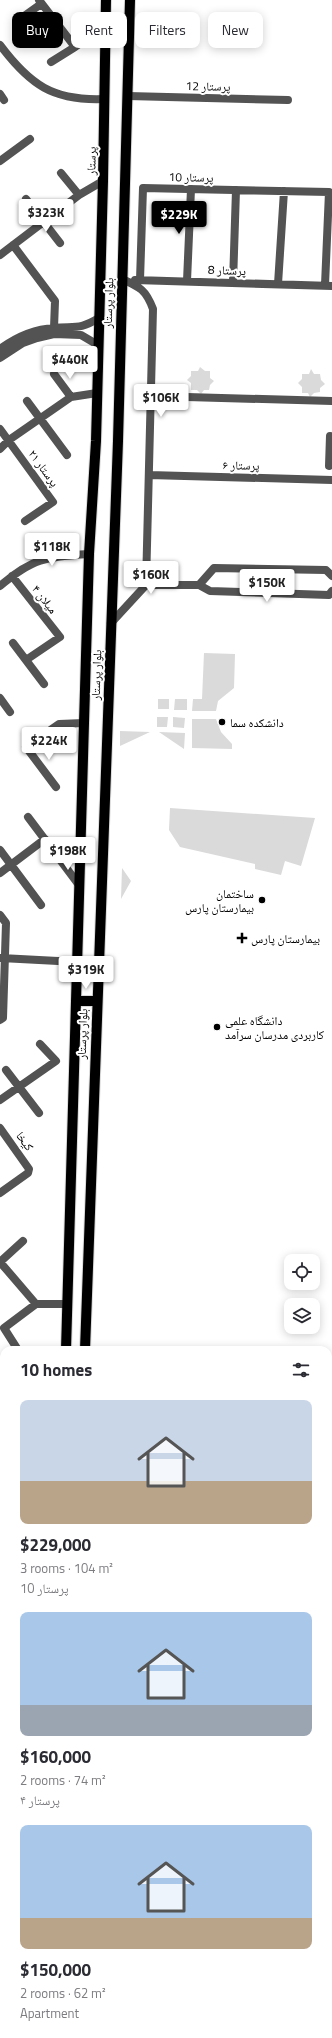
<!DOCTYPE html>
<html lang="en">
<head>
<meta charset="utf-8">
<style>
	:root { --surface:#fff; --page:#f2f2f3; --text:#2b2b33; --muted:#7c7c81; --accent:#000 }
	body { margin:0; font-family:"Titillium Web","Noto Naskh Arabic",sans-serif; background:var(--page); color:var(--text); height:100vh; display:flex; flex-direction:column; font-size:15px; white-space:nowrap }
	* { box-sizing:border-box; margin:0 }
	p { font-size:13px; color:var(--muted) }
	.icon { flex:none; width:22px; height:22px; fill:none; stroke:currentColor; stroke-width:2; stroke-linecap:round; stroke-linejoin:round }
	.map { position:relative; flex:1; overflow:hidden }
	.details { position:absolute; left:0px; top:1346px; width:332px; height:692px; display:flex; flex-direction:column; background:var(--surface); border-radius:12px 12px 0 0; box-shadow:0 2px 10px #0003 }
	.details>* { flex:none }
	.hud { position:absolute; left:12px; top:12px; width:308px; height:36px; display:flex; gap:8px }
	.tools { position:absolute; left:284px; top:1254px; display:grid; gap:8px }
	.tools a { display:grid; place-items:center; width:36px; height:36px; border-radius:8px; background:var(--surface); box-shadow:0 2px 10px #0003; font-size:20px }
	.price { position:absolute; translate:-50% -34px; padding:0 9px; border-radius:4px; background:#fff; color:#222; font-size:13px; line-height:26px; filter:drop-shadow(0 1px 2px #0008) }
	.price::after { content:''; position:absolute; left:50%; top:24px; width:12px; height:9px; margin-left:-6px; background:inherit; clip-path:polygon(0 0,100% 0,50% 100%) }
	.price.on { background:var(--accent); color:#fff }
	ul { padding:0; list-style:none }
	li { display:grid; align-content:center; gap:8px; height:212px; padding:0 20px }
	li span { display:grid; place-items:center; height:124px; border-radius:8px; color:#555 }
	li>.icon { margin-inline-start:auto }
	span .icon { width:72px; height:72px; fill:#fffc; stroke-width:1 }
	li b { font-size:17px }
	h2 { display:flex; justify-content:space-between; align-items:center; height:48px; padding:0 20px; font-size:17px }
	.tag { padding:0 14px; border-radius:8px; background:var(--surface); box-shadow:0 2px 10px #0003; font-size:14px; line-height:36px }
	.tag.on { background:var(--accent); color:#fff }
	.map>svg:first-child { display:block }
</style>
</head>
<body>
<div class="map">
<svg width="332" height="2038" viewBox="0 0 332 2038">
	<rect width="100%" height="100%" fill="#fff"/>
	<path fill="#dadada" d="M200 367 205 371H210V378L214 381 210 385 209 390H204L201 394 197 390H191V383L187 380 191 376V371H198Z
		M311 369 314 374H320L321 380 325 384 320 388V392L314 393 310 397 308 393H302V387L298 383 302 379V374H309Z
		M204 653 235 654 234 688 218 701 216 711H192L193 699H202Z
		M158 699H169V709H158Z
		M175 699H187V710H174Z
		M157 717H168L167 727H157Z
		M173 717 185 718 184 728 173 727Z
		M192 719H216L221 732 232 744V749L192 748Z
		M120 731 150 732 120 746Z
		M159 732 185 733 184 749Z
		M170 808 315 818 301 866 285 861 281 875 255 869V864L180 847 169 830Z
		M122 868 131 881 121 899Z
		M328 1404H332V1426L328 1425Z
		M4 1439V1481H0V1442Z
		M0 1692 4 1697V1721L0 1716Z
		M4 1753V1768L0 1771V1756Z
		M332 1770V1865H328V1775Z"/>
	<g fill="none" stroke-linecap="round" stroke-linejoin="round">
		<defs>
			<path id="major" d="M76 1001H97
				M66 1350 84 723 89 554 96 441 103 181 106 0
				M85 1350 118 441 130 0
				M0 1879H4
				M0 1892H4
				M69 2034 70 2038
				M45 2038 46 2034"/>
			<path id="highway" d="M328 2022 332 2021
				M267 2038 282 2034"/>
		</defs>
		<use href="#major" stroke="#dbdbdb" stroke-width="12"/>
		<use href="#highway" stroke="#dbdbdb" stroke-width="14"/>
		<path stroke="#535353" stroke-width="8" d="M39 0 75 47 51 62
			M20 19 41 4
			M0 45C30 85 53 101 104 99
			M75 47 92 35
			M0 94 4 100
			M128 96 288 100
			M0 161 30 139
			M61 173 79 195 103 181
			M26 199 60 243
			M13 245 55 301 54 328
			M0 255 79 195
			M122 279C140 287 146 290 153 309L146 585
			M135 280 332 286
			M140 280 143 188 329 192 325 285
			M187 281 191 189
			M233 283 236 190
			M278 284 284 191
			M0 349C15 338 35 329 54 328 76 326 79 330 99 318
			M0 358 23 343 37 338 54 334 81 335 98 345
			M54 374 71 397
			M152 396 332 401
			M27 401 67 455
			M0 429 53 502 25 521
			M0 449 9 440 71 397 97 393
			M329 466 330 436
			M149 475 332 480
			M12 576 60 637 26 660
			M199 585 214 568 326 570 332 576
			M199 585 210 591 329 595 332 591
			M0 586C34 557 47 557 89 554
			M111 623 146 585H199
			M13 643 44 684
			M0 698 10 712
			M56 787 26 747 59 724 84 723
			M28 817 79 885
			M0 850 41 905
			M0 873 45 839
			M0 915 6 923 3 1018 0 1020
			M1 958 77 962
			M6 1070 39 1113
			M0 1100 56 1061 40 1044
			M0 1128 29 1169 28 1173 0 1193
			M36 1304H68
			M18 1350 4 1328 36 1304 0 1262 23 1241
			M0 1393 4 1398
			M0 1488 4 1489
			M0 1496H4
			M0 1548 4 1545
			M0 1572 4 1569
			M0 1647 4 1644
			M0 1681 4 1679
			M0 1692 4 1697
			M0 1730 4 1726
			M0 1797 4 1794"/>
		<use href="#major" stroke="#000" stroke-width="10"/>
		<use href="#highway" stroke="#000" stroke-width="12"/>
	</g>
	<g fill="#000" stroke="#fff" stroke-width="1.5">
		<circle cx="222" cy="722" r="4"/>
		<circle cx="262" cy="900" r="4"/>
		<path d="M240 932h4v4h4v4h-4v4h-4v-4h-4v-4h4z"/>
		<circle cx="217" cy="1027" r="4"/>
	</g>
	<g text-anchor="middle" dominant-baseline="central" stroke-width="4" stroke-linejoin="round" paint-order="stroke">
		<g font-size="12" fill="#000" stroke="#fff">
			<text transform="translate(208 86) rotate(1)">پرستار 12</text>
			<text transform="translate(91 161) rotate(-89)">پرستار</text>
			<text transform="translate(191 177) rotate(1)">پرستار 10</text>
			<text transform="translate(227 270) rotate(2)">پرستار 8</text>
			<text transform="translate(108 303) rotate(-88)">بلوار پرستار</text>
			<text transform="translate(241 465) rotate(1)">پرستار ۶</text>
			<text transform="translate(44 468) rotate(54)">پرستار ۲۱</text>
			<text transform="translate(45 599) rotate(52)">میلان ۴</text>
			<text transform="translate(96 675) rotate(-88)">بلوار پرستار</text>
			<text transform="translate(82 1034) rotate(-88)">بلوار پرستار</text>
			<text transform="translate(25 1141) rotate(54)">کیخا</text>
		</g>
		<g font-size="12" fill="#000" stroke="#fff" text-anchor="start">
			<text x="230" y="722">دانشکده سما</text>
			<text x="254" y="893" text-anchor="end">ساختمان<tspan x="254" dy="14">بیمارستان پارس</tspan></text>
			<text x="251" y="938">بیمارستان پارس</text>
			<text x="225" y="1020">دانشگاه علمی<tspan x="225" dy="14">کاربردی مدرسان سرآمد</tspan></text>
		</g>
	</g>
</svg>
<div class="tools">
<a><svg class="icon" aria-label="locate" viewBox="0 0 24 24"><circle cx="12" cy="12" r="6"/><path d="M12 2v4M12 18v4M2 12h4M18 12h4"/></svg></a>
<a><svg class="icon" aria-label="layers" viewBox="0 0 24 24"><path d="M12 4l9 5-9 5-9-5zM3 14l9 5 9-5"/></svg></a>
</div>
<b class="price" style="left:46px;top:233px">$323K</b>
<b class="price on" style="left:179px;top:235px">$229K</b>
<b class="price" style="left:70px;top:380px">$440K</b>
<b class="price" style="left:161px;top:418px">$106K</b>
<b class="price" style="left:52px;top:567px">$118K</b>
<b class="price" style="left:151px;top:595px">$160K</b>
<b class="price" style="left:267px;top:603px">$150K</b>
<b class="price" style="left:49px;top:761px">$224K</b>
<b class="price" style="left:68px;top:871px">$198K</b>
<b class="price" style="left:86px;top:990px">$319K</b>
<div class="hud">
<a class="tag on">Buy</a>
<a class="tag">Rent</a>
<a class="tag">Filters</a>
<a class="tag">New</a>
</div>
<section class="details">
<h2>10 homes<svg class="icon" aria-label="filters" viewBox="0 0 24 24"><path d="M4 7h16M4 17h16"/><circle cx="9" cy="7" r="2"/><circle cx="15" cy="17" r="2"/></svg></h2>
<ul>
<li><span style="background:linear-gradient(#c9d6e8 65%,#b9a48a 0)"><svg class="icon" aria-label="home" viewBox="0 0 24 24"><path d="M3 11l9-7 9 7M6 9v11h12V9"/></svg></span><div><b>$229,000</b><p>3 rooms · 104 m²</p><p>پرستار 10</p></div></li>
<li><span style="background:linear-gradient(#a9c7e8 75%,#9aa5b1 0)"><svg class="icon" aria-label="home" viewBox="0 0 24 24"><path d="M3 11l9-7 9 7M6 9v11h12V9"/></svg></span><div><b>$160,000</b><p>2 rooms · 74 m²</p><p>پرستار ۴</p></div></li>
<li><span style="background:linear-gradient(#a9c7e8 75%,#b9a48a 0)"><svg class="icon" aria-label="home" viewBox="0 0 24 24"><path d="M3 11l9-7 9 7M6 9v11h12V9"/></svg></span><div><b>$150,000</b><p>2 rooms · 62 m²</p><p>Apartment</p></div></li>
</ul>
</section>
</div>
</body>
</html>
